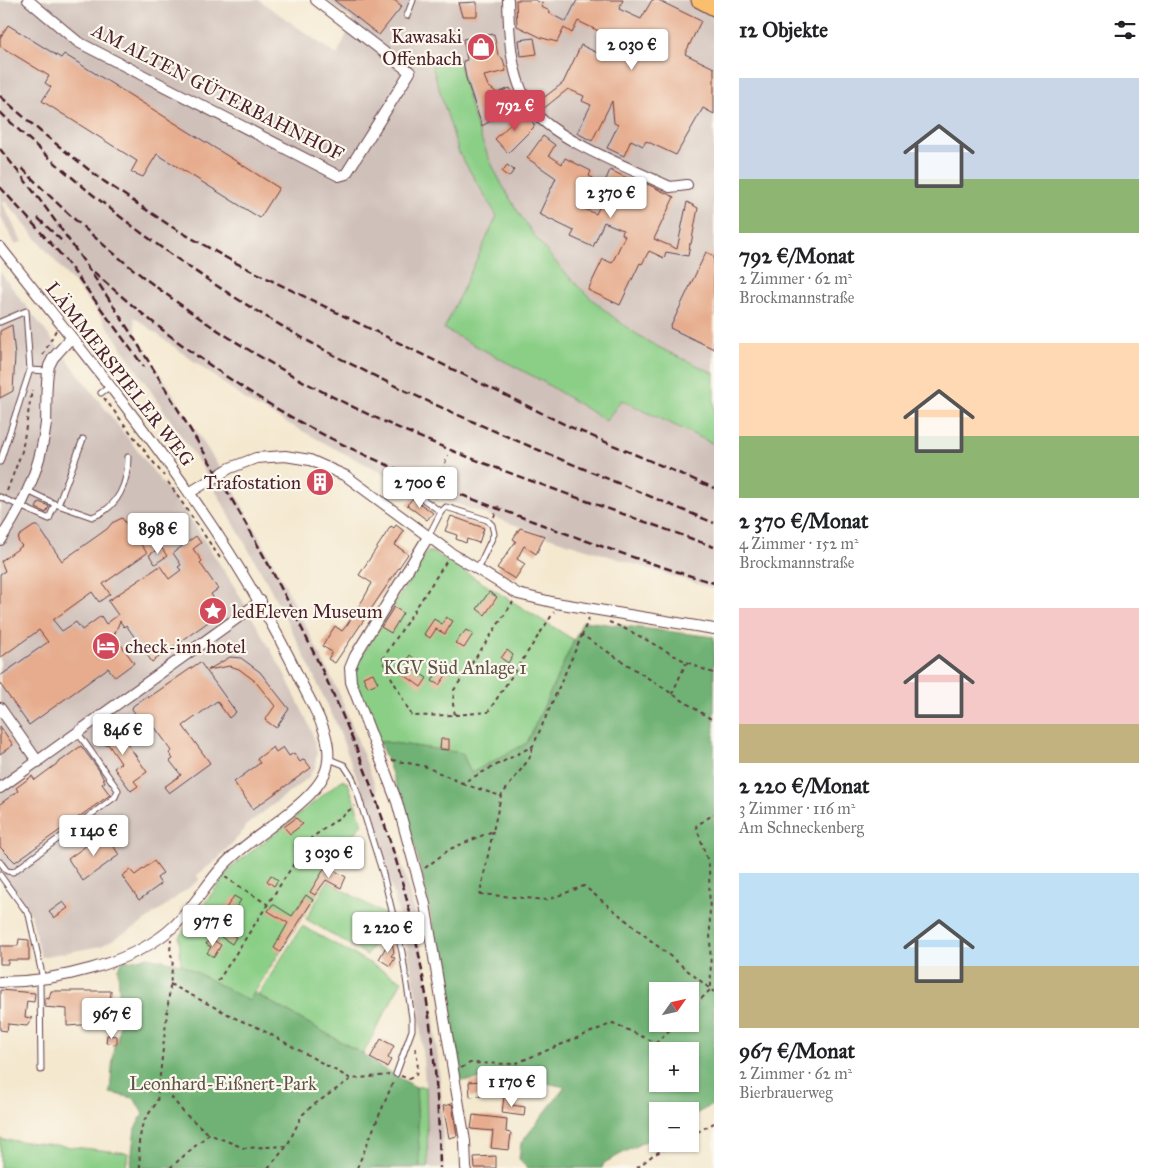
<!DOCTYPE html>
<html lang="de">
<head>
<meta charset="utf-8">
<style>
	:root { --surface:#fff; --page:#f6f6f6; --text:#202124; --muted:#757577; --accent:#d1495b }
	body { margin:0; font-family:"IM FELL Great Primer",serif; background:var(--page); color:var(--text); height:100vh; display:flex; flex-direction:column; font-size:19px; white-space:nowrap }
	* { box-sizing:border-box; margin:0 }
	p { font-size:16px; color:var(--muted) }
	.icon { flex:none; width:28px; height:28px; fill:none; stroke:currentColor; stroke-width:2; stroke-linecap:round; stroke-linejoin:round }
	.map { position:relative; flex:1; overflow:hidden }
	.drawer { display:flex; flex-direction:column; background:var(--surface); width:450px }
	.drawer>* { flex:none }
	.needle { width:32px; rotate:56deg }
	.controls { position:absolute; left:649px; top:982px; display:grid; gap:10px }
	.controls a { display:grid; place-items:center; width:50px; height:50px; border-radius:0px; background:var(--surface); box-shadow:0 1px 4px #0004; font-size:25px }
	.price { position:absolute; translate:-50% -42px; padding:0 11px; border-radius:5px; background:#fff; color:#222; font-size:16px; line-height:32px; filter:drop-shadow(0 1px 2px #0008) }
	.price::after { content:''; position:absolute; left:50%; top:30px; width:15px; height:11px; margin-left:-8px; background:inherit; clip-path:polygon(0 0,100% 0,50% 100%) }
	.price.current { background:var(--accent); color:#fff }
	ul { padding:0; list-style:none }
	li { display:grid; align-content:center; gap:10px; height:265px; padding:0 25px }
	li span { display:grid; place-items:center; height:155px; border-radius:0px; color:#555 }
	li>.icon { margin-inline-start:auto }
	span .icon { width:90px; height:90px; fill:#fffc; stroke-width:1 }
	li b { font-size:21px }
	h2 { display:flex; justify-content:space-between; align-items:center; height:60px; padding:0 25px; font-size:21px }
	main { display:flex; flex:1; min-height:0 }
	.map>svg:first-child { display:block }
</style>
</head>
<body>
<main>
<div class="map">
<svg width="714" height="1168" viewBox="0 0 714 1168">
	<rect width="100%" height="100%" fill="#fbf7ec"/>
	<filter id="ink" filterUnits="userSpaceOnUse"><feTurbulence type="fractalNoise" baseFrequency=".02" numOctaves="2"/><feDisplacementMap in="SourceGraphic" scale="10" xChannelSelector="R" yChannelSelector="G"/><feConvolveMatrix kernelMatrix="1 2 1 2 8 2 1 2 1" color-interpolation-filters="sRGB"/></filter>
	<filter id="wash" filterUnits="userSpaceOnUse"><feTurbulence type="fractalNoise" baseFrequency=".0096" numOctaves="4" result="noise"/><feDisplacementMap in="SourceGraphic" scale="20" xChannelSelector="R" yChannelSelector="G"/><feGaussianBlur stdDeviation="1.12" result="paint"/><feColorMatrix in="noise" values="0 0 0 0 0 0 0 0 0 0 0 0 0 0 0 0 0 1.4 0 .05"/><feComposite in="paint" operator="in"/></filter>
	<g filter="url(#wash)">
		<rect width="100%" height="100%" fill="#f4e8cf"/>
		<path fill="#cfc0ba" d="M0 0H259L337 55 353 20 327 0H714V589L545 536 414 488 347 455 250 403 134 317 136 335 236 494 282 579 340 695 373 780 395 839 412 901 432 1003 441 1090 444 1168H428L425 1084 419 1009 405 937 384 860 363 794 336 723 301 649 268 584 202 467 97 311 5 201 2 202 22 242 15 244 0 215Z
			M0 272 193 523 234 586 284 673 310 727 317 751 315 767 308 778 244 827 245 829 218 859 197 875 199 880 141 924 101 946 41 957 31 914 0 870Z"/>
		<path fill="#8bcf87" stroke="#6a7759" d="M457 54C467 94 477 136 496 173 530 241 584 302 649 342 670 354 693 363 714 373V444L621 400 606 421 542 381 444 329 497 216 459 153 432 66Z
			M427 552H433L574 640 527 743 471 773 462 753 379 741 356 680 355 670 358 662Z
			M342 780 348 783 362 823 249 1001 181 964 179 937 232 867Z
			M328 881 389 917 367 955 306 919Z
			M302 926 402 981 363 1054 258 995Z
			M416 1087H426L428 1168H420Z
			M0 1139 128 1153 126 1168H0Z"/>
		<path fill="#70b274" stroke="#5d6850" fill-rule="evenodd" d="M583 621 714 637V1104L690 1117V1111H658L657 1135 604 1163 602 1168H528L519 1159 521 1143 565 1087 514 1076 460 1081C440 967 425 848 379 741L462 753 471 773 527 743ZM658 991H690V1024H658ZM658 1051H690V1084H658Z
			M148 957 181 964 249 1001 254 993 363 1054 380 1067 416 1087 420 1168H130L135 1128 143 1114 134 1098 110 1093 114 1044H117L120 1018 118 968 122 962Z"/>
		<g id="blocks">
			<path fill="#e6ac8d" d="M334 0H394L402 6 379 35Z
				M516 0H535L543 4 541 7 550 11 549 13 566 22 577 0H623L619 9 641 19 652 0H658L701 21 685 54 714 68V114L703 108 676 155 646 141 643 146 631 140 624 156 607 148 618 125 614 123 612 101 592 141 577 133 591 105 582 101 584 96 568 89 543 109 538 102 563 83 581 45 604 56 613 38 578 21 572 33 564 28 557 42 542 38 517 26Z
				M477 2V16H462L458 3Z
				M8 25 61 58 64 54 279 188 260 218 157 154 143 177 131 172 137 161 42 101 51 87 45 83 49 76 0 46V38Z
				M494 34 498 55 503 59 506 71 484 76 488 86 497 93 510 88 516 102 496 110 499 116 482 126 466 78 463 61 467 60 463 39Z
				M534 38 537 54 521 56 519 40Z
				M523 112 534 124V127L508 153 495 139Z
				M543 136 555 145 549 155 562 164 565 158 591 171 589 176 593 178 580 207 596 214 609 187 604 184 610 170 644 186 645 183 674 197 654 239 677 249 687 202 698 208 691 244H689L690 245 688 256 666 252 664 258 649 251 642 264 640 263 620 305 588 290 603 259 612 263 625 236 622 234 623 230 604 222 593 247 571 237 574 231 539 214 556 178 527 158Z
				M507 165 514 170 509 177 502 172Z
				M706 252 714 256V349L670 328Z
				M12 325 15 356 13 391 0 398V331Z
				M413 498 433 513 427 520 407 505Z
				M39 502 49 506 46 513 36 508Z
				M451 516 484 528 479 543 467 539 466 543 456 539 457 535 445 531Z
				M122 518 147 553 103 584 110 594 99 602 92 592 53 620 62 631 76 622 82 630 101 616 106 624 118 615 108 601 160 566 169 579 181 570 178 567 181 565 173 553 196 536 201 543 193 549 202 561 200 563 218 589 211 594 214 599 211 620 152 662 126 625 124 627 120 621 109 647 121 645 134 663 115 677 108 668 29 725 0 684V676L48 642 39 630 0 658V574L5 571 1 561 22 546 18 541 19 536 34 526H38L62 561 107 529 112 523Z
				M396 525 404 531 395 545 408 554 335 663 328 659 332 652 322 646 335 626 342 631 347 625 364 598 372 583 359 575 391 526 394 528Z
				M520 528 545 536 536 554 524 546 517 559 525 564 515 579 497 568 516 541 513 539Z
				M161 547 167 556 155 564 149 555Z
				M489 592 497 597 485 615 477 609Z
				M394 607 403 613 391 633 381 627Z
				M446 617 453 621 445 634 436 629 430 638 424 634 434 619 442 624Z
				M466 630 473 634 464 648 455 643Z
				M507 650 513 655 508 663 501 658Z
				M410 655 416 660 411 668 427 678 421 687 399 671Z
				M230 657 241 658 260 672 289 709 276 728 265 720 275 706 255 681 239 669 230 666 208 670Z
				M443 661 452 667 439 685 432 681Z
				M200 662 236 712 229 718 217 701 183 726 210 763 169 793 164 787 181 775 170 761 173 759 169 753 172 751 149 719 143 723 141 722 132 709 133 706 147 696 148 698Z
				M373 673 378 683 368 687 363 677Z
				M113 723 147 772 134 781 138 786 131 791 114 768 121 763 108 744 105 745 97 734Z
				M0 726 13 745 0 754Z
				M441 739H449V750L440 749Z
				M81 746 99 770 105 782 102 784 110 795 15 862 0 847V804L18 791 16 788 32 776 35 780Z
				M273 747 276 752 283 747 289 756 294 753 300 762 304 759 311 768 253 809 234 782 260 763 257 759Z
				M296 818 303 824 290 834 284 827Z
				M105 832 119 855 83 881 68 859Z
				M154 861 163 873 157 878 161 884 139 900 122 876 130 870 135 875Z
				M326 866 346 877 341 888 326 880 315 895 310 892Z
				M271 875 278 880 274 886 267 881Z
				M306 895 313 900 280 952 274 948 288 923 268 911 273 904 292 916Z
				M234 896 241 900 226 922 220 917Z
				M63 902 68 908 54 918 49 912Z
				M226 931 236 937 232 944 221 937Z
				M210 938 221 945 214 957 207 953 211 947 206 944Z
				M391 938 394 952 391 956 395 958 390 966 379 959Z
				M19 939 29 940V960H8V964H0V946H18Z
				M0 990 35 993 34 1002 27 1001 25 1017 32 1018 27 1026 8 1024 7 1031 0 1030Z
				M51 991H111L109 1023 67 1026V1009L45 1007V998L49 999Z
				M107 1035 117 1036V1044L106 1043Z
				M381 1039 394 1046 388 1058 391 1060 387 1067 370 1058Z
				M480 1081 481 1096 470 1097 469 1082Z
				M504 1096 512 1097 511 1105 525 1107 524 1116 502 1113Z
				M452 1104 457 1136 449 1138 443 1106Z
				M473 1115 507 1119 506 1132 511 1133 509 1150 491 1148 493 1131 471 1129Z
				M496 1156V1168H475L474 1157Z"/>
		</g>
	</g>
	<g filter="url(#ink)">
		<use href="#blocks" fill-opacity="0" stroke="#643d44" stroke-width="1"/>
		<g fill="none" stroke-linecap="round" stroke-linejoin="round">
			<defs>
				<path id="lane" d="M407 16 413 0
					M0 322 26 311 30 370
					M101 393 109 387
					M0 462 30 370 48 371
					M0 497 49 519 55 504 28 491
					M420 497 441 512
					M55 504 92 517C119 508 128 482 128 457
					M58 505 83 439
					M428 537 441 512 446 507 487 520 492 525 494 534 477 570
					M329 759 344 765 353 779 383 874 402 952 412 1018V1030L396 1074
					M0 862 7 871 13 872 115 797 118 790 78 733
					M0 875 29 915 43 979
					M40 979 41 1070"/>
				<path id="street" d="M28 0 78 42 339 176 346 174 410 72 316 0
					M508 0C509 35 510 78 531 108 554 140 633 169 670 187L687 185
					M0 247C109 386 227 523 302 684 314 709 334 738 327 767 318 803 249 836 223 866 206 885 193 908 174 926 134 964 54 982 0 982
					M189 493 230 468 256 458 285 456 310 460 346 476 451 553 518 594 556 603 714 629
					M428 537 355 656 350 668 351 682 397 802 425 904 465 1141 466 1168
					M0 540C24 505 41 466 46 423 47 405 45 385 49 366L53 358 71 338
					M0 708 38 762
					M0 788 261 601"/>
				<path id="primary" d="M699 0 714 8"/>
			</defs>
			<use href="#lane" stroke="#643d44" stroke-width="7"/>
			<use href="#street" stroke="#643d44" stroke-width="12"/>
			<use href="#primary" stroke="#643d44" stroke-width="17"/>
			<path stroke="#643d44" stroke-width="2" stroke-dasharray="4 4" stroke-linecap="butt" d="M43 355 56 330
				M104 398 164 476
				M440 477 449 482 452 476 458 478
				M168 482 220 558
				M7 491 22 451 32 390
				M435 498 438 481 436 480H439L448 455
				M494 517 500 503
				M446 562 382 660 412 716 455 715 453 704 454 690 513 602
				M589 618 582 635 714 721
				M609 622C646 636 676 661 714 673
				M672 694 686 663
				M455 715 488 712 554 612
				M392 760 424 766 462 783 533 746 582 635
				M463 784 501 796
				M493 831 480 894 547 900 584 886 714 992
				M425 868 450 849 493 831 501 796 529 759 533 747
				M225 877 267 904
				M218 981 310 839 355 806
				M170 984 239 1020 257 1027 351 1079
				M690 1010 711 989 709 865 696 826 714 814
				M461 1068 470 1063 514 1064 613 1023 656 1043 676 1024
				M401 1076 409 1079 416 1075 418 1063 415 1044
				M161 1084 184 1113 209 1134
				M690 1136 714 1123
				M140 1168 139 1142 143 1122 157 1102 173 960 170 952 171 940
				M170 1168 209 1134 244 1148 287 1146
				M268 1168 287 1146 302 1115 312 1106 351 1079 389 1075
				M357 1168 394 1080
				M637 1168 653 1155 675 1144"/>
			<use href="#lane" stroke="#fff" stroke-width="5"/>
			<use href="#street" stroke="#fff" stroke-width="10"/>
			<use href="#primary" stroke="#f9bf6d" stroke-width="15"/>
			<path stroke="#4a1f2b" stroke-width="2.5" stroke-dasharray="8 4" stroke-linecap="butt" d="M0 96 41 132 102 180 172 227 232 261 568 426 714 488
				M0 112C103 212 220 296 347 362 466 423 591 471 714 523
				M0 149C68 232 127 325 182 416 264 550 341 689 389 838 424 945 438 1057 440 1168
				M22 168C114 264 223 342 341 401 459 460 591 501 714 547
				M0 187 63 257 144 367
				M38 218 64 243
				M94 272C166 337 245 395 332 439 397 472 466 497 535 522 594 544 653 565 714 583"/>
		</g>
	</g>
	<defs>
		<symbol id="shop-disc" viewBox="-11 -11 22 22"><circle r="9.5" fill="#d1495b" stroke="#fbf7ec"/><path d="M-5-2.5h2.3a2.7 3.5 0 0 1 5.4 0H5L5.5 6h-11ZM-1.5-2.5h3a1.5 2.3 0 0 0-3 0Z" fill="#fff"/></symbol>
		<symbol id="building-disc" viewBox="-11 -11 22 22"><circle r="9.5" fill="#d1495b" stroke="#fbf7ec"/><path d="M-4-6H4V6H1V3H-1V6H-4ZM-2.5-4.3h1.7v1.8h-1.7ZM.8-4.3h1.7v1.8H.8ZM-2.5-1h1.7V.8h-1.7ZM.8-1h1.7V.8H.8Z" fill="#fff"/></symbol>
		<symbol id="sight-disc" viewBox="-11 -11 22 22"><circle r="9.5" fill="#d1495b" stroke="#fbf7ec"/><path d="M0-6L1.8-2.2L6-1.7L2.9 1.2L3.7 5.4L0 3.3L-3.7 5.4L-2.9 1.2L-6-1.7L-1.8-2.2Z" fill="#fff"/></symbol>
		<symbol id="hotel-disc" viewBox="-11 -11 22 22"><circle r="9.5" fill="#d1495b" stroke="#fbf7ec"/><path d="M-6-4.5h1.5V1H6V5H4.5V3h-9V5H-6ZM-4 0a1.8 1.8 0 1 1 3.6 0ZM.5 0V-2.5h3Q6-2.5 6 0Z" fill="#fff"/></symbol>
	</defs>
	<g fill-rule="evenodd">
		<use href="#shop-disc" x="465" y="31" width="32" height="32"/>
		<use href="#building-disc" x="304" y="466" width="32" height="32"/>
		<use href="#sight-disc" x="197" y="595" width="32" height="32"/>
		<use href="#hotel-disc" x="90" y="630" width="32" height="32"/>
	</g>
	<g text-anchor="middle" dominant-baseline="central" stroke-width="4.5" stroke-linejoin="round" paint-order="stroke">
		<g font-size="19" fill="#4a1f2b" stroke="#fbf7ec" text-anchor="end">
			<text x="462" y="36">Kawasaki<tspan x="462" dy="22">Offenbach</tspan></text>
			<text x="301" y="482">Trafostation</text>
			<text x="232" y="611" text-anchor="start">ledEleven Museum</text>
			<text x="125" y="646" text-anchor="start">check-inn hotel</text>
		</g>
		<g font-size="19" fill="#4a1f2b" stroke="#fbf7ec">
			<text transform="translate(218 92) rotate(27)">AM ALTEN GÜTERBAHNHOF</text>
			<text transform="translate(120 374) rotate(52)">LÄMMERSPIELER WEG</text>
		</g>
		<g font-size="19" fill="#5e5447" stroke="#fbf7ec">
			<text x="455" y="667">KGV Süd Anlage 1</text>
			<text x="223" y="1083">Leonhard-Eißnert-Park</text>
		</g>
	</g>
</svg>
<div class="controls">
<a><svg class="needle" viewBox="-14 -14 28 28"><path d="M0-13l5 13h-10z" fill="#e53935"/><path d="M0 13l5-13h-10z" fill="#757577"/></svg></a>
<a>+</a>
<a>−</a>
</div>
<b class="price" style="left:632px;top:71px">2 030 €</b>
<b class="price current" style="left:515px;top:132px">792 €</b>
<b class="price" style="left:611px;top:219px">2 370 €</b>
<b class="price" style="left:420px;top:509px">2 700 €</b>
<b class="price" style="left:158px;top:555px">898 €</b>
<b class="price" style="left:123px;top:756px">846 €</b>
<b class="price" style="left:94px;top:857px">1 140 €</b>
<b class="price" style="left:329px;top:879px">3 030 €</b>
<b class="price" style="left:213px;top:947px">977 €</b>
<b class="price" style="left:388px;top:954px">2 220 €</b>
<b class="price" style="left:112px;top:1040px">967 €</b>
<b class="price" style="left:512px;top:1108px">1 170 €</b>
</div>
<section class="drawer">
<h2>12 Objekte<svg class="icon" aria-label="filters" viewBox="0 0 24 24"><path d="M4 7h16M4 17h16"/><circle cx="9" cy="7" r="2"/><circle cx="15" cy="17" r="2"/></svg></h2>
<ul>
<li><span style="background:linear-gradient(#c9d6e8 65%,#8fb573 0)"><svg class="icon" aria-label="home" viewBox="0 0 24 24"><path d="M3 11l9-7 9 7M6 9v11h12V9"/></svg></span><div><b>792 €/Monat</b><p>2 Zimmer · 62 m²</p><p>Brockmannstraße</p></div></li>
<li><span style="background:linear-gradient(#ffd9b3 60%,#8fb573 0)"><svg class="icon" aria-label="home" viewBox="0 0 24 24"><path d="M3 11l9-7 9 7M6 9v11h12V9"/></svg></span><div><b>2 370 €/Monat</b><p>4 Zimmer · 152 m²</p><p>Brockmannstraße</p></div></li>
<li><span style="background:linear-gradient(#f6c9c9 75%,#c2b280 0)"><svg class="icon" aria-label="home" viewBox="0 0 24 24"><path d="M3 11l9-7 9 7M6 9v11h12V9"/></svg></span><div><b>2 220 €/Monat</b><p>3 Zimmer · 116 m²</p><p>Am Schneckenberg</p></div></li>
<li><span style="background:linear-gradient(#bfe0f5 60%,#c2b280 0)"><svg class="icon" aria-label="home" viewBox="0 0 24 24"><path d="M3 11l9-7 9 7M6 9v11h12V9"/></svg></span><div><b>967 €/Monat</b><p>2 Zimmer · 62 m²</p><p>Bierbrauerweg</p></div></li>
</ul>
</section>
</main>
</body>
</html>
